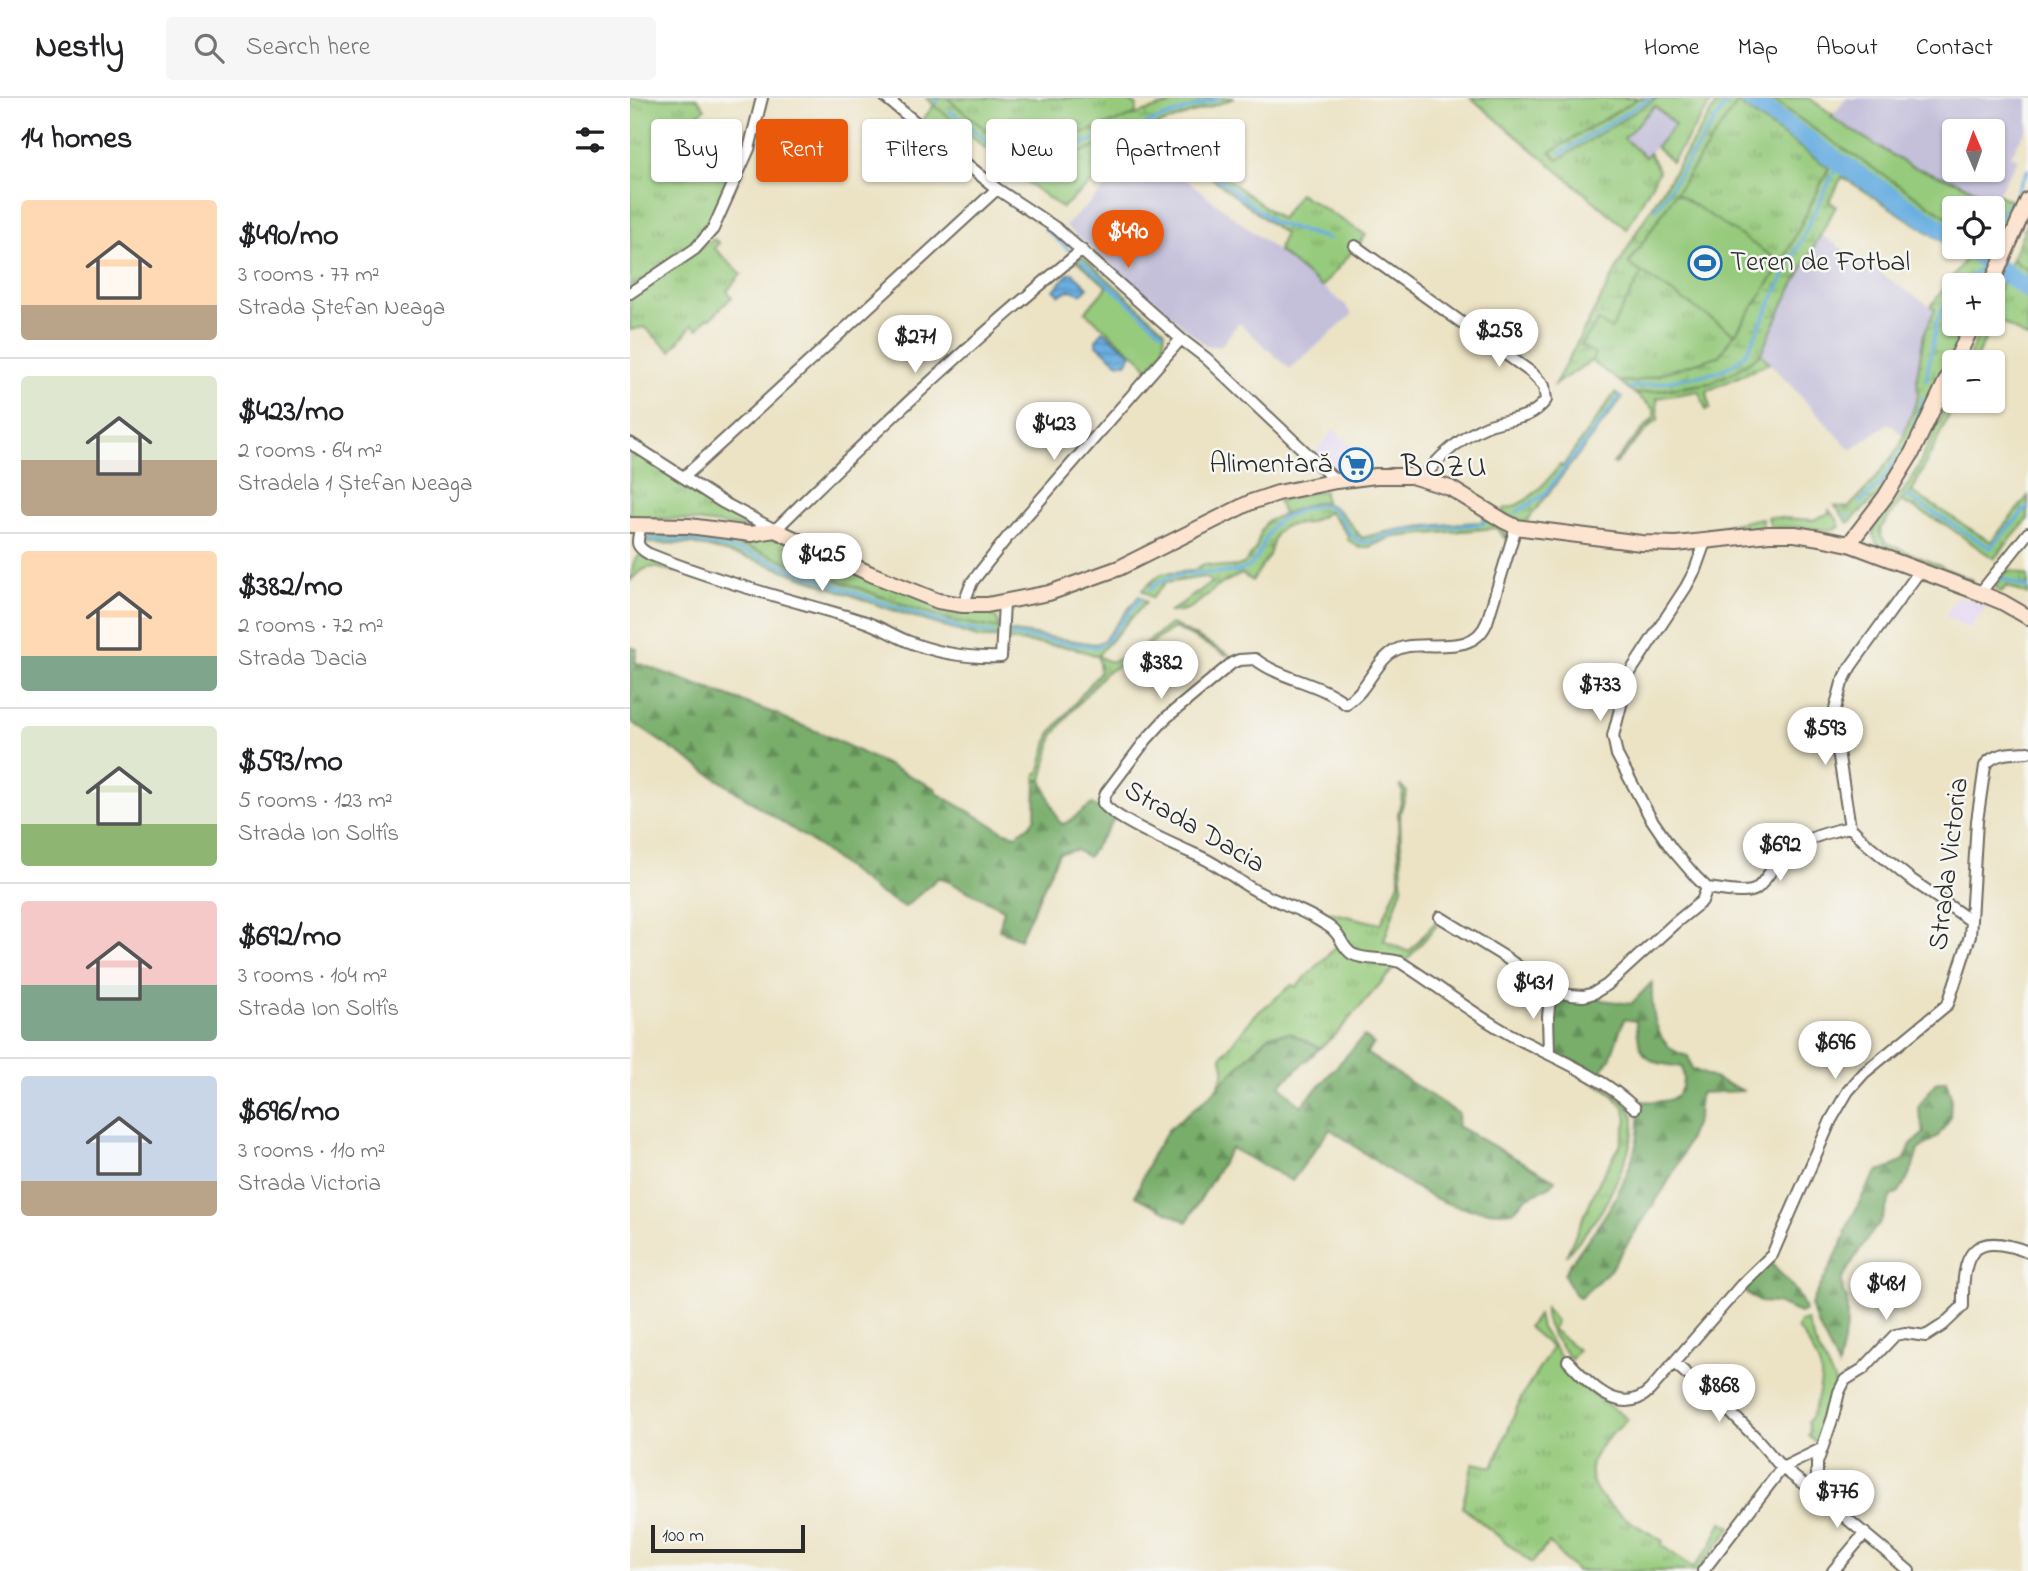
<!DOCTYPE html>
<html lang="en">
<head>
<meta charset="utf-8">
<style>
	:root { --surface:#fff; --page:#f6f6f6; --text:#202124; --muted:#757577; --line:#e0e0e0; --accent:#ea580c }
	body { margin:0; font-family:"Indie Flower",sans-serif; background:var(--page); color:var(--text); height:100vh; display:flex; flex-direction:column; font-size:26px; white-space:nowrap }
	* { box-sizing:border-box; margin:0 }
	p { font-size:23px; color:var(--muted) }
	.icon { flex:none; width:38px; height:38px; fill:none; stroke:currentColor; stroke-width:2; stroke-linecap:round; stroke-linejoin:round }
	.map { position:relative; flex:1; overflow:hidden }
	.drawer { display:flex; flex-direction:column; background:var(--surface); width:630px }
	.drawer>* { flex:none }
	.guide { position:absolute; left:21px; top:21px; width:665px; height:63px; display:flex; gap:14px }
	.needle { width:46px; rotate:358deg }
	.tools { position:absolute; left:1312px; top:21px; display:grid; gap:14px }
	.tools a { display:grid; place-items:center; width:63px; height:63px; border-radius:7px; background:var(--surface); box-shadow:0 2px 5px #0004; font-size:35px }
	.scale { position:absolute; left:21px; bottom:18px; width:154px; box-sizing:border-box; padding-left:7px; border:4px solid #2b2b2b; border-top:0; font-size:19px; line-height:24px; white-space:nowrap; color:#2b2b2b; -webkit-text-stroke:5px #f6f6f2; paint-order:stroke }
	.price { position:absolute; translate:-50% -60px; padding:0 16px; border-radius:24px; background:#fff; color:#222; font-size:23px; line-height:46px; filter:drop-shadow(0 2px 4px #0008) }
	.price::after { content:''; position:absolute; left:50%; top:42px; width:21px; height:16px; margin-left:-10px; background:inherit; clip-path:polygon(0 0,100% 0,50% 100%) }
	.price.active { background:var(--accent); color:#fff }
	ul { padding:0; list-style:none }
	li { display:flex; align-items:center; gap:21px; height:175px; padding:0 21px }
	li+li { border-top:2px solid var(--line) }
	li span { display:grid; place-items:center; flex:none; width:196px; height:140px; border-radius:7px; color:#555 }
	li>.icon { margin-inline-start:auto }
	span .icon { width:84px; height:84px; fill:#fffc; stroke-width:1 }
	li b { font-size:30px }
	h2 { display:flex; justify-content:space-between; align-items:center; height:84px; padding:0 21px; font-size:30px }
	.pill { padding:0 24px; border-radius:7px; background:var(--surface); box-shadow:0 2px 5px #0004; font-size:24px; line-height:63px }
	.pill.active { background:var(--accent); color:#fff }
	header { display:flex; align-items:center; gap:42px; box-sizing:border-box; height:98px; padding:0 35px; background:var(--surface); border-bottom:2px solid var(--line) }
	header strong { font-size:33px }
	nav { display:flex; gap:38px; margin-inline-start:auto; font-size:24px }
	.search { width:490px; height:63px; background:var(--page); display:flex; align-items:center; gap:18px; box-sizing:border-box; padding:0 24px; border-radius:7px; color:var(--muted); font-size:26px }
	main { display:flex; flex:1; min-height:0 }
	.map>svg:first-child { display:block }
</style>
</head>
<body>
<header>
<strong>Nestly</strong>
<div class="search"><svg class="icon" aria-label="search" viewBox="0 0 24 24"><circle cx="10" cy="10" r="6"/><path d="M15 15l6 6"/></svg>Search here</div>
<nav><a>Home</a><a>Map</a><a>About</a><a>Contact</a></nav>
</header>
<main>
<section class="drawer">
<h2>14 homes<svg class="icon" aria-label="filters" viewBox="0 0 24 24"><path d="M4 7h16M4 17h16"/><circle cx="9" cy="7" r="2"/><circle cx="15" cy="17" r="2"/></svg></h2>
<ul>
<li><span style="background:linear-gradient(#ffd9b3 75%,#b9a48a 0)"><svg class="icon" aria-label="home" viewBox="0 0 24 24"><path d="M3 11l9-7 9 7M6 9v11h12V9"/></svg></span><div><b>$490/mo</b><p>3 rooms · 77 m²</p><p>Strada Ștefan Neaga</p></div></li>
<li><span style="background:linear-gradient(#dfe7d0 60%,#b9a48a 0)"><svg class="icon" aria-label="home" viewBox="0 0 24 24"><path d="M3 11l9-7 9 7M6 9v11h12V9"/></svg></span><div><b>$423/mo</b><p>2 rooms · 64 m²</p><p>Stradela 1 Ștefan Neaga</p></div></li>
<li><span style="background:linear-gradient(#ffd9b3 75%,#7fa58c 0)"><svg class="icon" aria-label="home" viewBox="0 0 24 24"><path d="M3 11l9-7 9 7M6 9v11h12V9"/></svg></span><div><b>$382/mo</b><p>2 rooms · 72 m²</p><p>Strada Dacia</p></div></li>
<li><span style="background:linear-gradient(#dfe7d0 70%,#8fb573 0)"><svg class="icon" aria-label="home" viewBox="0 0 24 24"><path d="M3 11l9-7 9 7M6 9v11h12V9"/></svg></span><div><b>$593/mo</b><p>5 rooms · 123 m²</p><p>Strada Ion Soltîs</p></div></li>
<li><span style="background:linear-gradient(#f6c9c9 60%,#7fa58c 0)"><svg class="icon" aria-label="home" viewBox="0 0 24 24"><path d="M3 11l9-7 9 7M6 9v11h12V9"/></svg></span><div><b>$692/mo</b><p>3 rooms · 104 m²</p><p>Strada Ion Soltîs</p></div></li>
<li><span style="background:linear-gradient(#c9d6e8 75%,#b9a48a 0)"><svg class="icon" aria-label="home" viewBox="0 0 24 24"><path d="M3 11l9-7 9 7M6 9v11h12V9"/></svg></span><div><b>$696/mo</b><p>3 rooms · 110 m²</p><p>Strada Victoria</p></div></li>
</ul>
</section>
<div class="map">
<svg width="1398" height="1473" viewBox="0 0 1398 1473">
	<defs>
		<pattern id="grass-tufts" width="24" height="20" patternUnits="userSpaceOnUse" patternTransform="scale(1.75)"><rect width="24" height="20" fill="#96ca7b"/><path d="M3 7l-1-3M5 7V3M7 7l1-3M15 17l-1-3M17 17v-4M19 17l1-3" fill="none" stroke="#7ba465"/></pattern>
		<pattern id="forest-firs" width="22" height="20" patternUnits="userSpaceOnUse" patternTransform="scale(1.75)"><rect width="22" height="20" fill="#78ae6b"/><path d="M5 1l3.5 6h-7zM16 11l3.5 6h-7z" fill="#638e58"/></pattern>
		<pattern id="wetland-marsh" width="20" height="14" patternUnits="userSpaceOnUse" patternTransform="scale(1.75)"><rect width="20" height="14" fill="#96ca7b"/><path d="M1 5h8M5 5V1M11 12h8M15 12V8" fill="none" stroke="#7ba465"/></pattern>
		<pattern id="water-rules" width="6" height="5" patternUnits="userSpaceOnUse" patternTransform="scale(1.75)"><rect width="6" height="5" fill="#6bafe1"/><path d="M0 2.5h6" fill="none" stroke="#588fb7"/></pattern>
	</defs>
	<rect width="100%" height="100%" fill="#f6f6f2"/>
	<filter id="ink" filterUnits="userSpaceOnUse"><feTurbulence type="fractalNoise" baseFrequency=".0143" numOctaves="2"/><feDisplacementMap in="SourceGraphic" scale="14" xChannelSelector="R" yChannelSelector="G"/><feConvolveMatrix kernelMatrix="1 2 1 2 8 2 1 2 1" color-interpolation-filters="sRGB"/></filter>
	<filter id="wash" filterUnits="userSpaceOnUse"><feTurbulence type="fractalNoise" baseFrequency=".00686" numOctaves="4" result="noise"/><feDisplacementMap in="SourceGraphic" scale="28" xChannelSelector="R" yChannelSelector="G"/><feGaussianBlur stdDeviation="1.57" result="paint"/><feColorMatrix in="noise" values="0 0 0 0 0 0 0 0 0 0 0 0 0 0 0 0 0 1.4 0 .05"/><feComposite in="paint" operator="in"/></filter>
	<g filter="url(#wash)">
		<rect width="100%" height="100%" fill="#ece3c5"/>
		<path fill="#e1d4f3" d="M704 331 731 359 734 364 743 372 704 374 684 355Z
			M1328 498 1357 508 1339 531 1315 517Z"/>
		<path fill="#c5c0da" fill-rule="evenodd" d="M1217 0H1398V29L1381 57 1388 61 1364 102 1328 84 1280 68 1201 19ZM1325 33H1363V72H1325Z
			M1025 8 1046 27 1015 60 994 40Z
			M519 52 717 208V210L723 216 660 271 609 225 590 249 575 247 536 213 531 206 522 201 435 128 514 54Z
			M1191 137 1305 211 1294 236 1287 278 1288 298 1273 338 1259 325 1221 352 1131 256 1155 203Z"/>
		<path fill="url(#grass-tufts)" stroke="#607a53" stroke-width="2" d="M0 0H67L75 11 55 26 73 67 106 61 110 50 112 57 85 120 68 144 0 191Z
			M317 0H497L507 8 505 17 386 57Z
			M841 0H1009L921 54 928 61 1027 0H1084L1042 64 1026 49 1045 27 1025 8 994 40 1015 59 1019 55 1029 73 997 131Z
			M1090 0 1107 4 1199 69 1152 165 1089 258 1004 284 989 283 961 263 925 286 1006 135Z
			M304 7 323 22 309 36 292 23Z
			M530 26 432 110 387 77Z
			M534 34 651 121 669 95 736 137 692 189 648 153 654 136 529 39Z
			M1398 123V173L1382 161Z
			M84 141 89 145 84 150 111 176 97 193 102 199 81 220H77L68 231 62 227 41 253 14 229 0 232V200Z
			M1373 181 1398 198V241L1366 220 1363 226V203Z
			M1353 226H1363L1344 264H1336Z
			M1131 255 1139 265 1077 293 1080 311 1076 312 1069 293 1027 300 1028 323 1024 324 985 366 983 365 1024 319V311L1005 296 1081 285 1106 273Z
			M1325 288 1326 303 1282 394 1271 403 1250 431 1251 438 1256 445 1343 482 1340 485 1247 448 1243 436 1244 428 1278 387 1289 367Z
			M0 349 127 428V431L50 421 0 420Z
			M21 436H64L121 442 148 439 253 487 358 511 367 521 370 531 324 523 280 509 104 444Z
			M540 526 546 528 600 557H596L551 533 544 530 540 532 494 565 475 575 441 614 423 638 412 682H406V675H409L420 636 470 574 468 558C472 560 475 562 478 563 493 566 528 536 540 526Z
			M770 687 777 694 770 715 772 789 754 843 779 854 807 822 810 824 776 863 731 856 723 852 669 807 751 826 769 784 768 715 773 695Z
			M708 847 767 867 706 936 690 950 660 935 640 937 587 990C593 977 597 973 591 959L625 917 662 887 666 889Z
			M954 977C968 985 999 1001 1003 1018 1009 1038 983 1092 973 1110 963 1127 948 1143 936 1158L970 1082 990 1048 997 1022 995 1012 985 999 976 991 952 978Z
			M915 1209 926 1223 922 1231 948 1252 941 1262C929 1245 913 1230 915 1209Z
			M908 1217 911 1230 949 1286 998 1321C987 1332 972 1343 965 1357 944 1397 1006 1427 1033 1443L1031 1447 1063 1470 1082 1446 1092 1424 1101 1429 1098 1434 1067 1473H946L919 1445 902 1465 832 1409 843 1365 863 1369 891 1300 922 1250 898 1229Z"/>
		<path fill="url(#forest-firs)" stroke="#526c4b" stroke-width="2" d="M0 549 7 551 5 564 149 617 155 621 191 635 305 690 307 695 375 734 386 737 399 728 405 720 406 682H412L428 722 432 726 438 724 462 706 485 720 458 759 446 752 429 755 390 841 369 832 374 811 309 779 275 809 247 794 188 748 0 623Z
			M1022 884C1021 912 1025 952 1058 958L1062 971 1114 993 1070 995 1068 1019 1050 1062 1035 1089 980 1172 950 1200 943 1194 934 1176C947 1154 964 1135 977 1114 993 1089 1020 1030 1004 1003 1032 1004 1059 1008 1052 969 1015 964 1010 962 1006 923L994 921 980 961 974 969 970 978 921 953C921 935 918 913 929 898L960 903 968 897 972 902 1001 906Z
			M660 935 690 950 650 987 671 1008 734 938 744 946 736 955 829 1016 827 1028 925 1082 921 1088 895 1100 883 1114C865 1114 847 1113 829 1109 788 1099 737 1055 700 1031L662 1083 601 1050 557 1124 505 1098 522 1057 538 1032 579 998 640 937Z
			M1316 982 1321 998 1320 1019 1318 1024 1308 1038 1288 1052 1283 1069 1276 1083 1269 1094 1261 1098 1251 1123 1234 1145 1212 1181 1213 1195 1217 1200V1225L1208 1269C1200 1248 1186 1229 1181 1207L1216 1137 1215 1133 1236 1091 1248 1073 1260 1070 1275 1061 1281 1046 1294 1035 1288 1009 1305 985Z
			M1139 1163C1153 1179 1170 1192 1175 1213L1170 1215 1146 1205 1129 1204 1112 1192Z"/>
		<path fill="url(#wetland-marsh)" stroke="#607a53" stroke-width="2" d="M296 0H317L386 57 556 0H605L387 77Z
			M1009 0H1027L928 62 921 54Z
			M1090 0H1141L1187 33 1325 124V149H1362L1369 153 1353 187H1325V226H1335L1299 309 1254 392 1218 425 1205 408 1218 410 1241 386 1270 348 1288 298 1287 278 1294 236 1305 211 1301 208 1337 159 1212 79 1199 103 1206 108 1155 203 1131 255 1106 273 1081 285 1005 296 989 283 1004 284 1089 258 1152 165 1199 70 1107 5 999 165 1012 175 981 231 968 223 951 247 965 256 961 263 925 286 1006 135Z
			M1382 161 1398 173V198L1373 181Z
			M985 295 992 300 897 423H887L872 414 874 411C899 406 914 386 930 367L932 369Z
			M1282 394 1361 444 1398 398V421L1364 461 1316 427 1271 403Z
			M686 404C708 404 719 425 732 440 771 428 810 427 850 424L856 420C865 425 877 432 877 443L866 430 762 439 739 449 730 450 717 441 718 437 699 414 678 425 655 428 646 435 639 457 622 483 612 476C602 480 594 484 586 490 570 502 561 515 540 514L582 484 574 479 535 485 522 500 512 492 531 476 562 473 574 466 596 469 608 468 615 465 626 450 631 433 637 423Z
			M21 436 104 444 280 509 324 523 370 531 369 540H350L253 509 123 461 63 446 16 445V439Z
			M1380 472 1398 478V497L1377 488 1371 494 1366 491V487L1375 473Z
			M509 498 516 504 472 552 468 558 443 550 378 542 377 533 466 546 473 543Z"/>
		<path fill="#96ca7b" stroke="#607a53" stroke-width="2" d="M1141 0H1179L1203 17 1201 19 1280 68 1328 84 1364 102 1367 96 1387 106 1388 110 1369 153 1362 149 1363 110H1325V124L1187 33Z
			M1046 95 1152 165 1105 236 999 166Z
			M452 158 535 233 533 253 518 271 510 261 455 214 477 189 448 163 443 164Z
			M694 393 695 404H686L653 416 648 403 684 394Z
			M1199 412 1207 421 1210 429 1199 432 1172 429 1141 430 1138 419 1183 422 1199 415Z
			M1132 420 1133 432 1082 437 1076 431Z
			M10 457 43 470 45 474C24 468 16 465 0 483L4 463Z
			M1177 1222 1186 1247 1204 1282 1206 1292 1201 1310 1188 1346 1178 1338 1180 1334 1178 1324C1185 1315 1192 1286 1191 1275 1190 1264 1175 1237 1167 1231L1170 1224Z"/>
		<path fill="url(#water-rules)" stroke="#4b6d86" stroke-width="2" d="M439 175H443L458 189 451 196C442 192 439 190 430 197L424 192Z
			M473 233 502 256 496 265H488L466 246V242Z"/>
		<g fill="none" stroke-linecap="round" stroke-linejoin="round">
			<path stroke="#6bafe1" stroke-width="3.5" d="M304 0 308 4
				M1120 1V0
				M320 13 385 66 505 30
				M516 26 589 0
				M533 38 645 125 699 141
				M931 55 1020 0
				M1387 92 1398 72
				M1026 111 1100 0
				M1363 127 1379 105
				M415 131 439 152
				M1344 153 1347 149
				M452 163 532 234
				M1333 187 1357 162
				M1296 282 1306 226 1313 209
				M1000 290 1084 275 1102 267 1117 254 1209 64
				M1284 331 1293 300
				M1277 398 1360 450 1398 409
				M1230 405 1249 387 1273 353
				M887 414 914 397 990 299
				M1217 418 1218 417
				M16 441 64 443 119 455 242 501 326 529 364 536
				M1372 481 1398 490
				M520 491C542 469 580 478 608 473 630 469 630 445 642 429 650 418 672 411 685 408 713 401 714 442 733 444 742 445 755 437 764 435 794 430 825 429 855 425
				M381 537 466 549 476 543 511 500"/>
			<path stroke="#6bafe1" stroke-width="19" d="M1119 0 1209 64 1325 140
				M1337 149 1398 191"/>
		</g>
	</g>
	<g filter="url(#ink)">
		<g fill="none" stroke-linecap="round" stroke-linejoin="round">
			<defs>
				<path id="street" d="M256 0 367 91 426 130 551 241 576 260 706 383
					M725 148 902 275 914 288 916 302C899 324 880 319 857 328 835 337 804 361 794 381
					M0 195 65 151 83 131 119 51 132 0
					M0 345 92 404 145 432C244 334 345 240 452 152
					M54 379 367 91
					M11 427C8 443 3 447 19 456 88 484 162 502 233 523 249 528 262 537 277 543 306 555 340 560 371 559L374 505
					M886 429 857 524C844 558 802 543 774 549 754 553 744 576 732 591 728 597 722 601 716 606 689 584 652 582 625 561L609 562 602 565 537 619 516 642 476 695 473 705C483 721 551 750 571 759 589 767 604 780 621 790 644 804 673 811 693 825 697 827 703 831 706 835 712 842 714 851 722 856 736 863 755 859 770 864 807 887 842 916 881 937 924 960 969 976 1005 1010
					M1075 444 1065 472 1056 489 999 576 983 638 987 657 1020 719 1041 750 1066 779 1077 790
					M1289 474 1221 568 1212 585 1204 615 1206 640 1220 729 1237 746 1279 780 1341 823
					M1350 495 1398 435
					M333 507 342 484 376 441 551 241
					M1077 790C1089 791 1116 798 1126 791 1134 785 1140 773 1147 765 1170 742 1189 736 1220 729
					M810 819 875 859 921 892 940 897 954 898 964 895 977 887 1045 825 1072 803 1077 790
					M919 955 918 918 921 892
					M938 1263C958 1285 991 1321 1020 1292L1113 1185 1142 1157 1201 1022 1218 993 1234 975 1318 906 1340 838 1347 723 1355 668C1363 654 1384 655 1398 654
					M1044 1265 1093 1307 1127 1341 1152 1370 1191 1399 1279 1473
					M1191 1399 1187 1380V1365L1203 1319 1209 1294 1215 1282 1233 1271 1265 1237 1275 1235 1296 1238 1313 1227 1333 1208C1332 1156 1341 1132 1398 1154
					M1073 1473 1152 1370 1191 1351
					M1203 1473 1235 1435"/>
				<path id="secondary" d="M1361 187 1398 102
					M0 427 59 428 121 436 145 432 241 476 308 503 333 507H357L419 495 489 470 621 404 648 395 706 383 746 378H781L820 390 874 423 886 429 893 430 1011 445 1046 446 1139 436H1165L1190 440 1219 446 1350 495 1372 504 1398 519
					M1219 446 1255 399 1282 355 1343 226"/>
			</defs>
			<use href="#street" stroke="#6f6b61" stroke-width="14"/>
			<use href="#secondary" stroke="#6f6b61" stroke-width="18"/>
			<use href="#street" stroke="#fff" stroke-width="10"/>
			<use href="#secondary" stroke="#fde4d1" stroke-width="14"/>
		</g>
	</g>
	<defs>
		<symbol id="stadium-ring" viewBox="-11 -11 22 22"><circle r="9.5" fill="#f6f6f2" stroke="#1f6fb2" stroke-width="1.5"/><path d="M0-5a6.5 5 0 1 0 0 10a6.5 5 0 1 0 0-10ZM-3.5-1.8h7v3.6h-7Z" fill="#1f6fb2"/></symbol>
		<symbol id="supermarket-ring" viewBox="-11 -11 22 22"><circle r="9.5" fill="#f6f6f2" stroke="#1f6fb2" stroke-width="1.5"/><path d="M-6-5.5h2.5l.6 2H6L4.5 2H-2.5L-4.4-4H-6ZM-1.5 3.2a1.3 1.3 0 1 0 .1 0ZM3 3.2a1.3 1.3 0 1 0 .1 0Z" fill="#1f6fb2"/></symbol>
	</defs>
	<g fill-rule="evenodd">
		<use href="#stadium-ring" x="1056" y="146" width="38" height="38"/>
		<use href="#supermarket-ring" x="707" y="348" width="38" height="38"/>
	</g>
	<g text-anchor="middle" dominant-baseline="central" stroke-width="5" stroke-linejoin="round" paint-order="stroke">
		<g font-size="28" fill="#2b2b2b" stroke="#f6f6f2" text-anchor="start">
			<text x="1100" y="165">Teren de Fotbal</text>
			<text x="702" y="367" text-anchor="end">Alimentară</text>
		</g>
		<g font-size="28" fill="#2b2b2b" stroke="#f6f6f2">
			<text transform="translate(564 730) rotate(30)">Strada Dacia</text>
			<text transform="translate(1320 766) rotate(-83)">Strada Victoria</text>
		</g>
		<g font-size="32" letter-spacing="2" fill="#2b2b2b" stroke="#f6f6f2">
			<text x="815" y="370">BOZU</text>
		</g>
	</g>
</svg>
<div class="tools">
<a><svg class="needle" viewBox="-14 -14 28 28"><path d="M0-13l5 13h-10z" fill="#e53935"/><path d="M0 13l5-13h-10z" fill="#757577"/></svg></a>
<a><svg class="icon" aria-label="locate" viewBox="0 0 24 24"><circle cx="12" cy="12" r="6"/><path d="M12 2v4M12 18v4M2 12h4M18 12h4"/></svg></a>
<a>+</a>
<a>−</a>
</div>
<div class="scale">100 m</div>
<b class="price active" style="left:498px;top:172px">$490</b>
<b class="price" style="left:869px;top:271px">$258</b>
<b class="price" style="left:285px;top:277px">$271</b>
<b class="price" style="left:424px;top:364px">$423</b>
<b class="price" style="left:192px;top:495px">$425</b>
<b class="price" style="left:531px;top:603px">$382</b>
<b class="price" style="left:970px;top:625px">$733</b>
<b class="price" style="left:1195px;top:669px">$593</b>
<b class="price" style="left:1150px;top:785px">$692</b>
<b class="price" style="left:903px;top:923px">$431</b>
<b class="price" style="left:1205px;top:983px">$696</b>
<b class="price" style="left:1256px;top:1224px">$481</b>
<b class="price" style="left:1089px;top:1326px">$868</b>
<b class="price" style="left:1207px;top:1432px">$776</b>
<div class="guide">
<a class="pill">Buy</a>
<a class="pill active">Rent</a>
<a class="pill">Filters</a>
<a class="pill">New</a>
<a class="pill">Apartment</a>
</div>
</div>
</main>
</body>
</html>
